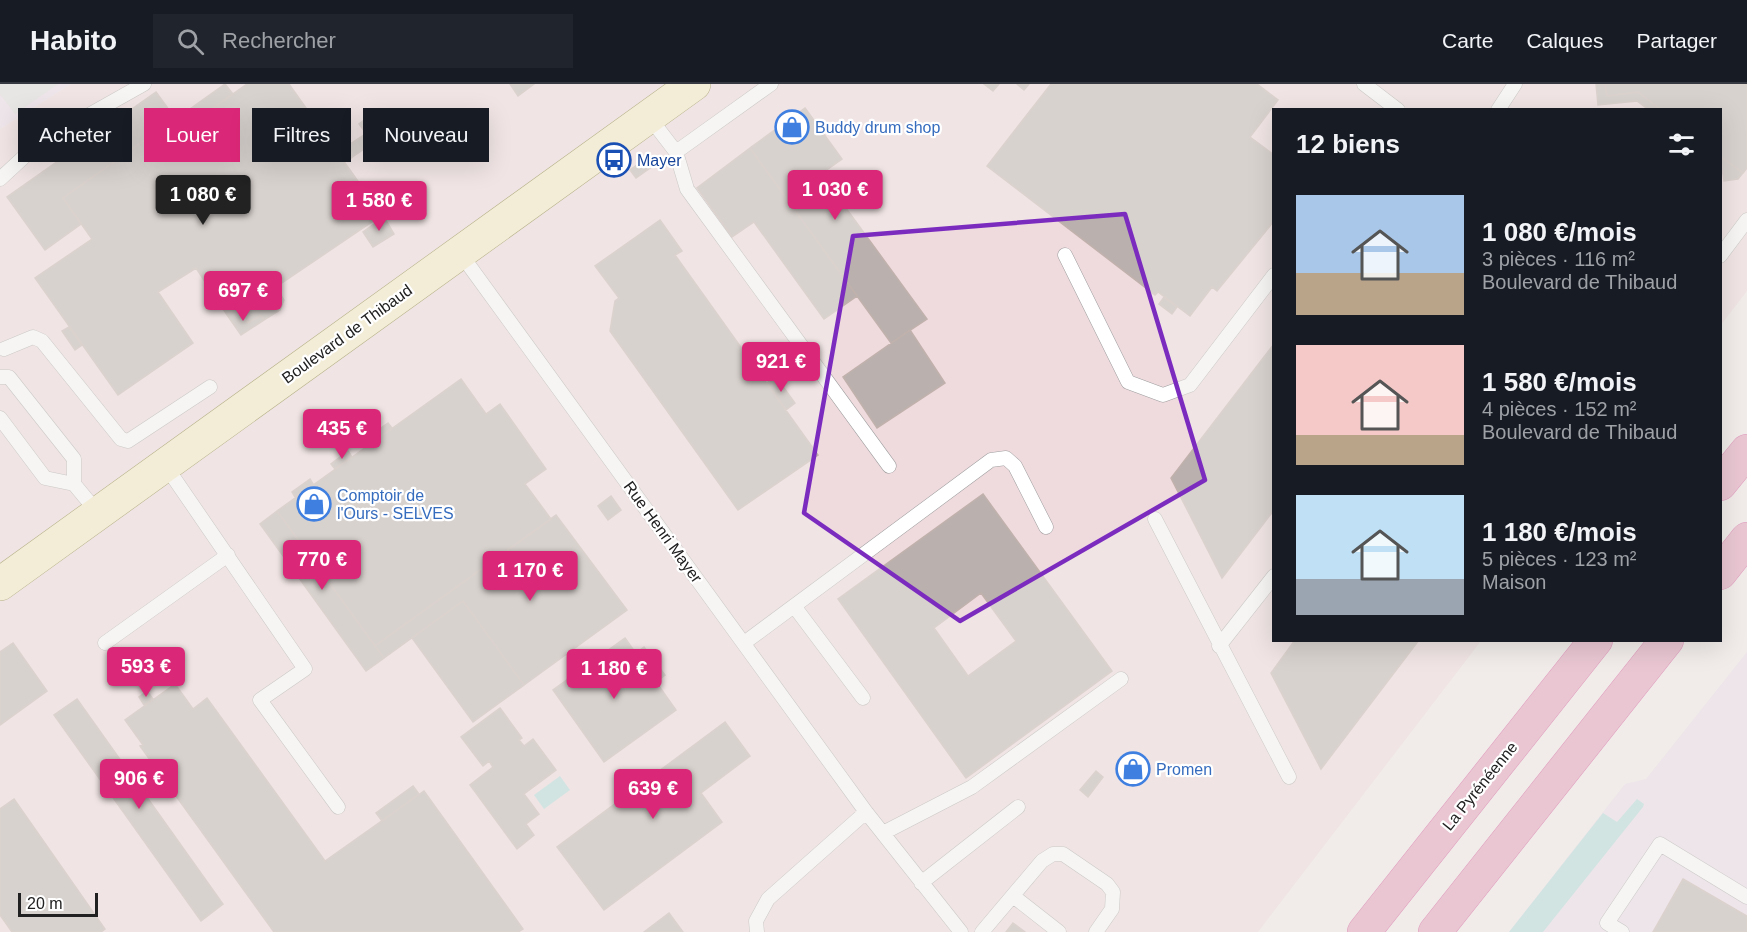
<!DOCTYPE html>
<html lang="fr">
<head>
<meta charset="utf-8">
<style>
	:root { --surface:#171b24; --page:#20242c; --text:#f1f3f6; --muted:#9ea1a6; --line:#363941; --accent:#db2777 }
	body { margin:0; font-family:Helvetica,sans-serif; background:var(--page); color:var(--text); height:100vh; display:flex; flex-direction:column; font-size:22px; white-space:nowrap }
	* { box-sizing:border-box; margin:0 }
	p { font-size:20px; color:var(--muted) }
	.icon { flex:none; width:33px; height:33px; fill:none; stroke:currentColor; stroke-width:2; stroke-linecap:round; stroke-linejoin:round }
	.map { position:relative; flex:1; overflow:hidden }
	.details { position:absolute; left:1272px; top:24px; width:450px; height:534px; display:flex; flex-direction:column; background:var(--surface); border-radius:0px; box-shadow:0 6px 24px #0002 }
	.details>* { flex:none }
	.hud { position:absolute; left:18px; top:24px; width:570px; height:54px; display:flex; gap:12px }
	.scale { position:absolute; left:18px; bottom:15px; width:80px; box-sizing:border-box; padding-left:6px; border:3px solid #212121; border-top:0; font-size:16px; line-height:21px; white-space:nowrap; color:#212121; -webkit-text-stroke:4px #fff; paint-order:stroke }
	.price { position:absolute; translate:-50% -51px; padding:0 14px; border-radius:6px; background:var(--accent); color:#fff; font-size:20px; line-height:39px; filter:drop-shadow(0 2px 3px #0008) }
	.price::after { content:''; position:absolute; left:50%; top:36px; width:18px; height:14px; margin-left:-9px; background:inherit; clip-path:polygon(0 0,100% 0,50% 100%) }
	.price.current { background:#222; color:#fff }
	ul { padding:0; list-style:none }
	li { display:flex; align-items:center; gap:18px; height:150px; padding:0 24px }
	li span { display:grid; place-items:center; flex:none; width:168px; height:120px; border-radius:0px; color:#555 }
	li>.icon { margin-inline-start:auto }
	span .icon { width:72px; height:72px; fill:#fffc; stroke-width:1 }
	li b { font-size:26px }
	h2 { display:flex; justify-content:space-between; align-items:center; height:72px; padding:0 24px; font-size:26px }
	.pill { padding:0 21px; border-radius:0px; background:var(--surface); box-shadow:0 6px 24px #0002; font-size:21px; line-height:54px }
	.pill.current { background:var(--accent); color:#fff }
	header { display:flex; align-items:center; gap:36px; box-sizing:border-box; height:84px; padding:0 30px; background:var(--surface); border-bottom:2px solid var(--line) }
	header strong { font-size:28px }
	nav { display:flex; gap:33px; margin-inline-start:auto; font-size:21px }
	.search { width:420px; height:54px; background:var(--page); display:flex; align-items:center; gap:15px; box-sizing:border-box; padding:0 21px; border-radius:0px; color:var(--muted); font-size:22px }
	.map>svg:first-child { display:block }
</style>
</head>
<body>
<header>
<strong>Habito</strong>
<div class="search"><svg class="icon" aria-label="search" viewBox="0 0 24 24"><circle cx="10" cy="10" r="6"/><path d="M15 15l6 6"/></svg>Rechercher</div>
<nav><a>Carte</a><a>Calques</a><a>Partager</a></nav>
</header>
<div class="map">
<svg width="1747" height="848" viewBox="0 0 1747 848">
	<rect width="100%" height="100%" fill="#f1ece9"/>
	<path fill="#efdade" d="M71 0H1747V207L1721 241 1720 26H1274V556L1481 557 1258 848H0V45Z"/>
	<path fill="#e9dbe9" d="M0 0H71L0 45Z
		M1747 568V848H1509L1625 700 1646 695Z"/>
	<path fill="#ddd" d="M0 0H58L15 30 0 10Z"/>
	<path fill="#add9da" d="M560 692 570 706 544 725 534 711Z
		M1637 715 1644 720 1643 723 1543 848H1509L1603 729 1617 738Z"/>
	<path fill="#bab1ae" stroke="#c1b1ac" stroke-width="1.5" fill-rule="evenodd" d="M225 0 233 10 183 45 176 35Z
		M247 0H289L382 131 276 203 284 216 280 226 264 236 261 231 248 239 238 224 227 231 196 184 158 208 193 259 118 311 35 194 92 155 63 114 162 44 169 55Z
		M510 0H534L518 12Z
		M984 0H999L993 7Z
		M1017 0H1029L1024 6Z
		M1051 0H1257L1278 16 1250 53 1274 71V137L1217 207 1212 203 1190 232 1158 208 1155 211 987 82Z
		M1596 0H1605L1607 12 1638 8 1661 26H1649L1637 17 1598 21Z
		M1605 0H1747V84L1743 89 1720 72V26H1661L1638 8 1607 12Z
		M156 8 183 45 169 55 162 44 63 114 81 140 45 166 7 113Z
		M805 24 842 75 821 90 927 235 891 259 750 64Z
		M368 33 382 52 373 59 359 40Z
		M364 51 371 60 351 74 344 64Z
		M750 64 857 212 824 235 754 138 732 153 697 104Z
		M1720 72 1743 89 1738 95 1724 97Z
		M644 76 650 84 636 94 630 86Z
		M384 133 394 150 373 163 363 148Z
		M660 136 682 167 675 171 818 371 738 426 610 247 615 217 619 214 595 182Z
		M1164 213 1177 223 1172 230 1159 220Z
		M238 224 248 239 261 231 264 236 241 251 227 231Z
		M69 243 82 261 75 266 62 247Z
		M910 246 945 299 877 344 843 293Z
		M1274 260V426L1222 494 1171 394Z
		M776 293 795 319 786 326 767 299Z
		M461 295 486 330 500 320 546 385 525 400 551 435 375 562 277 427Z
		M388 339 392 344 374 357 370 352Z
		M348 367 352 373 335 385 331 380Z
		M310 395 313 400 295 413 292 408Z
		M983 410 1112 587 966 694 838 515ZM981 509 1016 557 968 592 934 544Z
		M611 412 621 426 608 436 598 422Z
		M277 427 384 574 366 587 260 440Z
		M556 431 627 526 524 601 463 517 384 574 375 562Z
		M463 517 524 601 473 638 412 554Z
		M625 554 676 626 604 678 553 606Z
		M1295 556H1419L1321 685 1271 589Z
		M13 559 47 607 0 641V568Z
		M644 563 665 591 656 598 635 570Z
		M175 600 193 625 207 614 325 777 424 707 523 845 518 848H274L140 662 143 661 125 636Z
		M147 607 153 615 144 621 139 613Z
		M77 615 223 820 201 837 54 631Z
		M500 624 522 654 519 656 524 662 533 655 556 686 524 710 539 730 526 740 534 751 517 765 470 701 493 683 489 677 483 682 461 653Z
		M725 638 750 672 701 709 722 738 604 826 557 763Z
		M1096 687 1103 693 1088 713 1080 706Z
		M413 702 419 710 382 737 376 729Z
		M14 715 105 845 101 848H12L0 831V725Z
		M1683 795 1747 832V848H1653Z
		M669 829 683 848H644Z
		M1013 839 1025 848H1006Z"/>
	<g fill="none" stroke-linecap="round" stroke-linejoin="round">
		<defs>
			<path id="lane" d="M1364 0 1398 26
				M1498 26 1515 0
				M649 33 676 68 687 105 889 382
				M676 68 771 0
				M0 95 39 59 144 0
				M460 169 866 728 961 848
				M1065 171 1128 298 1163 311 1190 301 1274 191
				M1720 172 1747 136
				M4 265 33 253 42 257 121 355 128 357 210 303
				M0 293H9L74 375V400
				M0 334 45 394 74 400 98 429
				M165 381 305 585 260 616 338 723
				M1155 435 1289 693
				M794 522 863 614
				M105 559 228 471
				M744 559 991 376 1006 374 1015 382 1046 443
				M1219 562 1274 492
				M883 749 972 703 1121 595
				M921 799 1018 723
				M1013 812 1059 848
				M757 848 756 837 768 815 866 728
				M982 848 1042 777 1053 770H1063L1107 800 1113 808 1112 825 1096 848
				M1622 848 1607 839 1660 760 1747 813"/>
			<path id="secondary" d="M0 500 694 0"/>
			<path id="highway" d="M1720 400 1747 367
				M1720 489 1747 455
				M1364 848 1596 556
				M1435 848 1667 556"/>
		</defs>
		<use href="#lane" stroke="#9e9e9e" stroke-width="15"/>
		<use href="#secondary" stroke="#71670f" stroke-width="34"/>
		<use href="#highway" stroke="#cc388a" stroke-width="34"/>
		<use href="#lane" stroke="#fff" stroke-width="14"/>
		<use href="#secondary" stroke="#f5edc3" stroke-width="33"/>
		<use href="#highway" stroke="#e098b5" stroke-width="33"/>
	</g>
	<path d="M0 0H1747V848H0ZM1125 130 1205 396 960 537 804 429 853 152Z" fill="#f1ece9" fill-opacity=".55" fill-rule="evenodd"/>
	<path fill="none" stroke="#7b2cbf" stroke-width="4.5" stroke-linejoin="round" d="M1125 130 1205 396 960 537 804 429 853 152Z"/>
	<defs>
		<symbol id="shop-ring" viewBox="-11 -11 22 22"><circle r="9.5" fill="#fff" stroke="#3f7fe0" stroke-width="1.5"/><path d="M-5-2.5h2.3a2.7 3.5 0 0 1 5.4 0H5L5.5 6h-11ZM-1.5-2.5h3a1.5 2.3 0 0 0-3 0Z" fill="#3f7fe0"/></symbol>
		<symbol id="bus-ring" viewBox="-11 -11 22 22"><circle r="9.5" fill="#fff" stroke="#1a4fb4" stroke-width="1.5"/><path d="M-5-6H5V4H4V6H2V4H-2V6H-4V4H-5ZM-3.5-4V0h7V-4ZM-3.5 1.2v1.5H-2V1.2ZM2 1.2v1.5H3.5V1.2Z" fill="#1a4fb4"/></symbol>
	</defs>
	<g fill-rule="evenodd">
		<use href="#shop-ring" x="773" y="24" width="38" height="38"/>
		<use href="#bus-ring" x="595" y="57" width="38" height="38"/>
		<use href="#shop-ring" x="295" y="401" width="38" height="38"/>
		<use href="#shop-ring" x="1114" y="666" width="38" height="38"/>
	</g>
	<g text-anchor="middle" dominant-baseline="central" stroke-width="4.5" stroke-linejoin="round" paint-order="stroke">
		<g font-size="16" fill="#366cbe" stroke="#fff" text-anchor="start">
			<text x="815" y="43">Buddy drum shop</text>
			<text x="337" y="411">Comptoir de<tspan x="337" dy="18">l'Ours - SELVES</tspan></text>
			<text x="1156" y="685">Promen</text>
		</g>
		<g font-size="16" fill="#164399" stroke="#fff" text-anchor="start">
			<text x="637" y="76">Mayer</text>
		</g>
		<g font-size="16" fill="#212121" stroke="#fff">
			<text transform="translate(347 250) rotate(-36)">Boulevard de Thibaud</text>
			<text transform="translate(663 448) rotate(54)">Rue Henri Mayer</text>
			<text transform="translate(1480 702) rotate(-51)">La Pyrénéenne</text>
		</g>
	</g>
</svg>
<div class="scale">20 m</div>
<b class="price" style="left:835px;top:137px">1 030 €</b>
<b class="price current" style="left:203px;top:142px">1 080 €</b>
<b class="price" style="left:379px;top:148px">1 580 €</b>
<b class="price" style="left:243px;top:238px">697 €</b>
<b class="price" style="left:781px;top:309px">921 €</b>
<b class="price" style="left:342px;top:376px">435 €</b>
<b class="price" style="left:322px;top:507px">770 €</b>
<b class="price" style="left:530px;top:518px">1 170 €</b>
<b class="price" style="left:146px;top:614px">593 €</b>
<b class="price" style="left:614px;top:616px">1 180 €</b>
<b class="price" style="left:139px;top:726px">906 €</b>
<b class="price" style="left:653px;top:736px">639 €</b>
<div class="hud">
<a class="pill">Acheter</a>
<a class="pill current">Louer</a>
<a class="pill">Filtres</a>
<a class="pill">Nouveau</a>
</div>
<section class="details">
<h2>12 biens<svg class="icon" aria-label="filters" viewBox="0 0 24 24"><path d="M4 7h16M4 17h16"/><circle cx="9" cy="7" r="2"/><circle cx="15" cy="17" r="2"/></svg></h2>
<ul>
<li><span style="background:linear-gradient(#a9c7e8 65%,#b9a48a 0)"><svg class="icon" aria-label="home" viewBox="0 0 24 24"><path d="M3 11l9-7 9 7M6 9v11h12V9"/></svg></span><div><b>1 080 €/mois</b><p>3 pièces · 116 m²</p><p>Boulevard de Thibaud</p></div></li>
<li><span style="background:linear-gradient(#f6c9c9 75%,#b9a48a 0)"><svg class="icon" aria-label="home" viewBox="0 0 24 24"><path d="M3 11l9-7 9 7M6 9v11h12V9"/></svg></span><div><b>1 580 €/mois</b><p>4 pièces · 152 m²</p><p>Boulevard de Thibaud</p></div></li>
<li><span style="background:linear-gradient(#bfe0f5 70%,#9aa5b1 0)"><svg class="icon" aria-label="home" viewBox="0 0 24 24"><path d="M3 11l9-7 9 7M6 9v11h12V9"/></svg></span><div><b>1 180 €/mois</b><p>5 pièces · 123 m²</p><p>Maison</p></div></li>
</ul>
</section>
</div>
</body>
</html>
